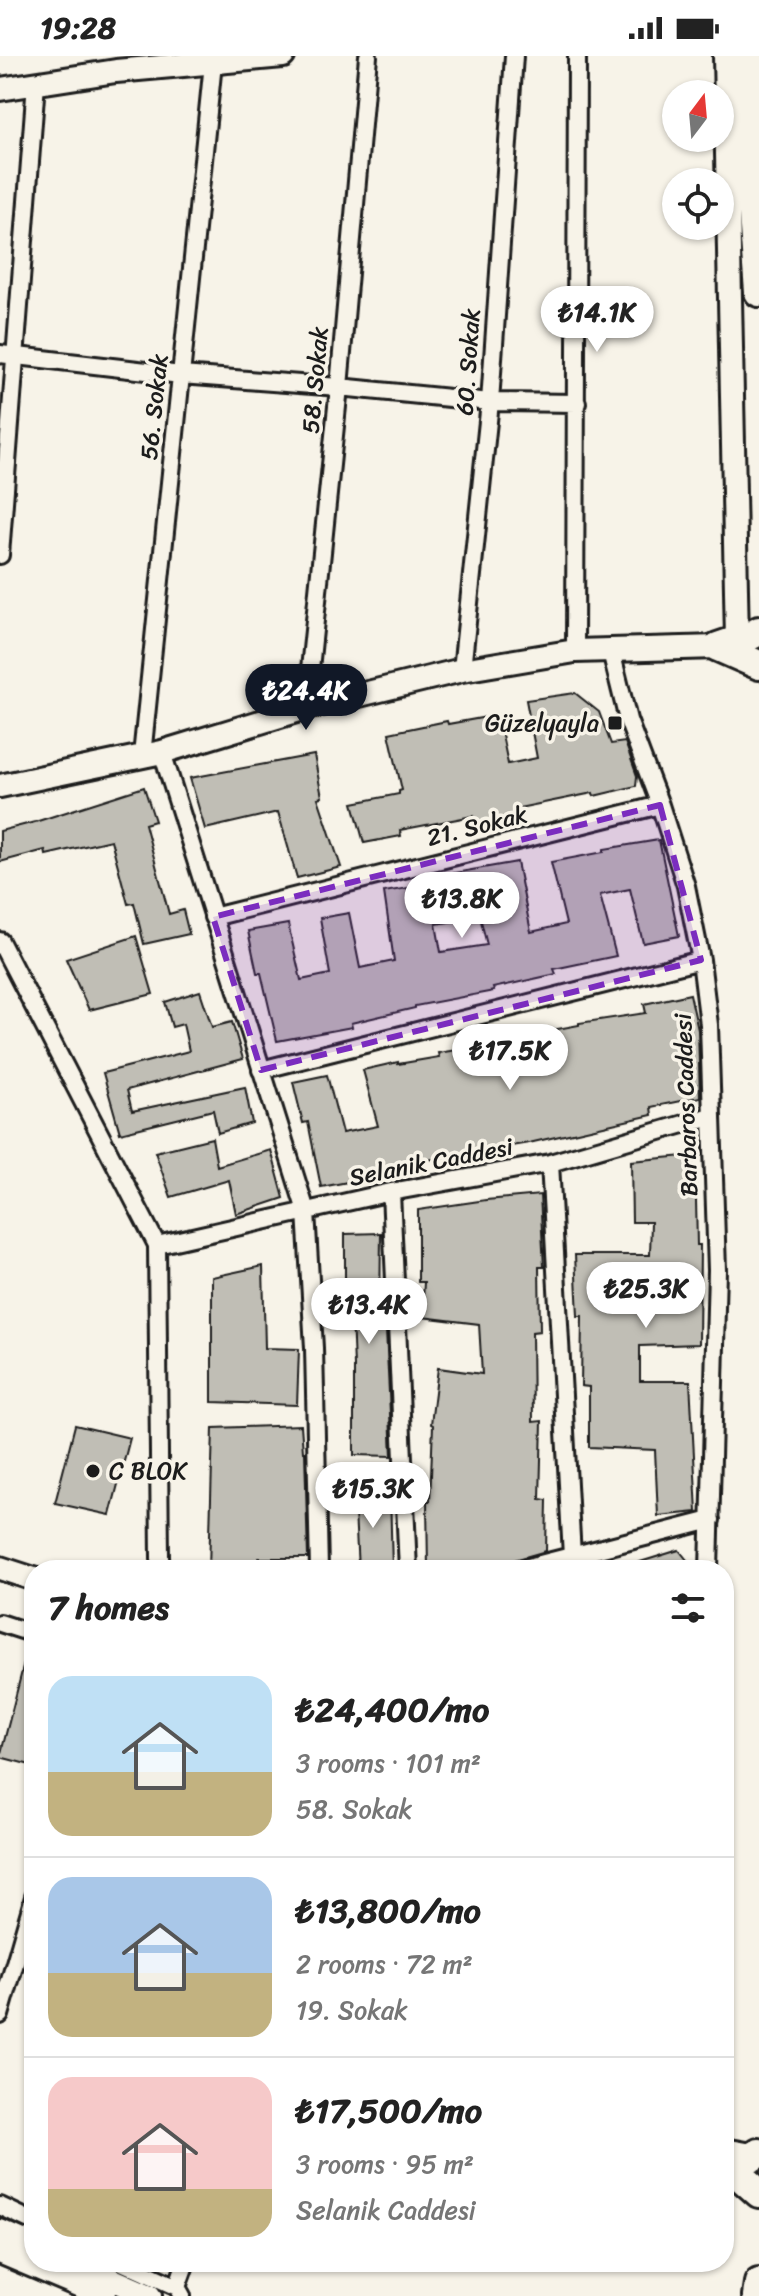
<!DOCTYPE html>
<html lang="en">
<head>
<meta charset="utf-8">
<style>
	:root { --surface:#fff; --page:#f6f6f6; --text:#222; --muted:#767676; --line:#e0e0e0; --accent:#111827 }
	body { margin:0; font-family:Sriracha,sans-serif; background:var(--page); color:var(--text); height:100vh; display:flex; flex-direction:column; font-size:30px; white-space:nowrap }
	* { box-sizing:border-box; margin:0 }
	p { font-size:26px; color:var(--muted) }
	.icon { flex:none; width:44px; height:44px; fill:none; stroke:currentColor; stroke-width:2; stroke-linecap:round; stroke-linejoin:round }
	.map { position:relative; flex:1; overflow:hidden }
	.drawer { position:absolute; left:24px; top:1504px; width:710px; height:712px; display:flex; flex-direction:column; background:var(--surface); border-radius:32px; box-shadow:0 2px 6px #0004 }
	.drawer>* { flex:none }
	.needle { width:52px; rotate:16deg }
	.buttons { position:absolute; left:662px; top:24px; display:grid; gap:16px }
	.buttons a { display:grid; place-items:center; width:72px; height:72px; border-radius:50%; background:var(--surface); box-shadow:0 2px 6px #0004; font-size:40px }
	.price { position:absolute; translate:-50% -68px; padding:0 18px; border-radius:28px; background:#fff; color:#222; font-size:26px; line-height:52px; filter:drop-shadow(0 2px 4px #0008) }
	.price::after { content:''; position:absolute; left:50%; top:48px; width:24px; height:18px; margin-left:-12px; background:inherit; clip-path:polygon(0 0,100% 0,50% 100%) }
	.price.selected { background:var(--accent); color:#fff }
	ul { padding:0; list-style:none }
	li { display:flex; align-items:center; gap:24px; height:200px; padding:0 24px }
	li+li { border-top:2px solid var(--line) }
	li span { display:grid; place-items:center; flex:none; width:224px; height:160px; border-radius:24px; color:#555 }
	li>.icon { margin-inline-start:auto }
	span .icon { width:96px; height:96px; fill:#fffc; stroke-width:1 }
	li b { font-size:34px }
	h2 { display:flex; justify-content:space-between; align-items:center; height:96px; padding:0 24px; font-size:34px }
	.status { display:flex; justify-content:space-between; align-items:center; height:56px; padding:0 40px; background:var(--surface); direction:ltr }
	.status svg { height:22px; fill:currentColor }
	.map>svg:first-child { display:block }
</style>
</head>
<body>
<div class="status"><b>19:28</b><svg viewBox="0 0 49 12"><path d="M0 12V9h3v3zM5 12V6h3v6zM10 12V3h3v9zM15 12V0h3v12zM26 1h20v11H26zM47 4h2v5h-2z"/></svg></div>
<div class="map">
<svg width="759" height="2240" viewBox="0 0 759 2240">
	<rect width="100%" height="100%" fill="#f7f3e8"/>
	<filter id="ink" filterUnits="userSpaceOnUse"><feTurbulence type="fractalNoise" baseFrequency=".0125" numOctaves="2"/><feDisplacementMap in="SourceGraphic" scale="16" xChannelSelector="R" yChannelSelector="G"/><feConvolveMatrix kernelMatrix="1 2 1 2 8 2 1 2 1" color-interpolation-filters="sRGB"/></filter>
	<g filter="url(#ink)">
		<path fill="#c0beb5" stroke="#1c1c1c" stroke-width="2" fill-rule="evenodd" d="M575 637 599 656 611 688 625 686 637 720 636 730 594 740 593 737 519 752 521 762 475 769 473 760 400 774 401 780 364 787 353 747 399 738V735L402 734 389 677 447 665 448 668 498 659 508 708 537 702 526 644Z
			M314 699 322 741 318 742 341 811 297 822 278 756 205 773 190 722Z
			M144 731 155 765 145 768 169 858 183 854 189 878 144 888 134 847 128 848 111 784 46 799 45 794 0 806V775L35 766Z
			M659 784 679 880 643 887 630 833 600 839 616 900 554 913 556 918 493 932 494 935 415 950V952L351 967 352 971 277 985 261 917H257L248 875 288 868 301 924 330 918 320 862 349 857 360 912 394 905 384 836 450 825 449 818 517 806 531 876 566 868 551 806 604 796V793ZM480 861 487 889 441 896 436 868Z
			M136 880 153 938 89 954 66 903Z
			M200 935 212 971 232 966 243 1003 127 1034 132 1055 245 1031 252 1067 218 1077 213 1054 120 1077 103 1017 189 995 183 968 172 971 165 946Z
			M690 938 698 974 700 1041 651 1051 652 1059 529 1087 421 1105 422 1107 384 1114 385 1119 321 1131 308 1066 303 1067 293 1026 327 1019 342 1077 378 1070 363 1014 398 1006V1008L439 1001 438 997 511 985 510 982 579 969V967L646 957 644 948Z
			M212 1082 217 1110 271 1094 284 1142 236 1158 229 1124 171 1141 155 1096Z
			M695 1099 697 1189H700L699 1288 640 1290V1325H690L697 1456 658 1460 655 1394 589 1391V1331L581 1330 582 1260H578L575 1199H650L651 1166H632L631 1105Z
			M540 1139 544 1211H539L540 1275 532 1276 533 1366 542 1365 540 1443 547 1444 546 1495 511 1505 490 1507V1512L428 1514 427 1445H430L433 1369 431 1368 438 1312 482 1318 479 1268 422 1261 424 1226H418V1154L486 1144Z
			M381 1177 380 1253H385L392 1400 354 1399V1310L351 1236H345V1178Z
			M263 1210 265 1292 299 1293 297 1349 212 1346V1221Z
			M75 1369 130 1382 110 1459 55 1447Z
			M301 1369 303 1396H305L308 1502H259L258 1514H209L213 1372Z
			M354 1435H390L392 1514H358Z
			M679 1494 695 1514H624V1511Z
			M29 1588 34 1589V1710L0 1701Z"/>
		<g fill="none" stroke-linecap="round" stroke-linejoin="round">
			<defs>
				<path id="street" d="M0 298 181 319 339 331 490 346 577 347
					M0 499 36 27
					M575 595 577 0
					M611 595 628 664 660 749 686 830 701 904 709 969 717 1214 709 1514
					M462 614 490 346 514 0
					M306 652 339 331 368 0
					M162 696 306 1155 314 1292 319 1514
					M142 700 213 7
					M213 861 660 749
					M0 885 157 1189 160 1502 162 1514
					M261 1014 701 904
					M550 1107 572 1500 580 1514
					M391 1136 408 1514
					M157 1189 391 1136 550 1107 711 1060
					M517 1514 711 1464
					M0 1567 34 1578
					M0 1959 34 1841
					M0 2150 34 2166
					M122 2206 177 2231 182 2240
					M177 2231 186 2206"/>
				<path id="secondary" d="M725 0 737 583
					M0 33 116 15 283 0
					M0 730 162 696 306 652 462 614 575 595 718 591
					M0 1512 34 1523
					M0 2175 34 2190
					M0 2196 104 2240
					M72 2206 150 2240"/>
				<path id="highway" d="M749 0 752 144 759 236
					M718 591C730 586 750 582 759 575
					M718 591 759 609
					M724 2097 751 2102 759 2097
					M724 2106 759 2137
					M757 2240 759 2227"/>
			</defs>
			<use href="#street" stroke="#1c1c1c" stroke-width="22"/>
			<use href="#secondary" stroke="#1c1c1c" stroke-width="28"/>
			<use href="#highway" stroke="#1c1c1c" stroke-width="34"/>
			<use href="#street" stroke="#f7f3e8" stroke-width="16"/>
			<use href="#secondary" stroke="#f7f3e8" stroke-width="22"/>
			<use href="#highway" stroke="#f7f3e8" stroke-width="28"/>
		</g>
	</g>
	<path fill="#7b2cbf" fill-opacity="0.2" stroke="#7b2cbf" stroke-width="6" stroke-dasharray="16 10" stroke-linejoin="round" d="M660 749 701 904 261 1014 213 861Z"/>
	<g fill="#1c1c1c" stroke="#f7f3e8" stroke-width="3">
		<rect x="607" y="659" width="16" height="16" rx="4"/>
		<circle cx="93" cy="1415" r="8"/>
	</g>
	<g text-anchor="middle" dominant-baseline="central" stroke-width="7" stroke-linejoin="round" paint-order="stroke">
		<g font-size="24" fill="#1c1c1c" stroke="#f7f3e8">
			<text transform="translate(468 306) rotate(-86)">60. Sokak</text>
			<text transform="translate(315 324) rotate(-85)">58. Sokak</text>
			<text transform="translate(154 351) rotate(-84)">56. Sokak</text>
			<text transform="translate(477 770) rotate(-14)">21. Sokak</text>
			<text transform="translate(686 1049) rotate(-92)">Barbaros Caddesi</text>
			<text transform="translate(431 1106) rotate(-11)">Selanik Caddesi</text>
		</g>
		<g font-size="24" fill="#1c1c1c" stroke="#f7f3e8" text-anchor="end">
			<text x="599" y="667">Güzelyayla</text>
			<text x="109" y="1415" text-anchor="start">C BLOK</text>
		</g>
	</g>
</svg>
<div class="buttons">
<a><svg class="needle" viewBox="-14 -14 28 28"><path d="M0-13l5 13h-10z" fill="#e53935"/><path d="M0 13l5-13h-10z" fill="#767676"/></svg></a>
<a><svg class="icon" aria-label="locate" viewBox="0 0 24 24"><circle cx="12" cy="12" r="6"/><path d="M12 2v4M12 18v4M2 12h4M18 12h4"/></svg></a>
</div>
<b class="price" style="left:597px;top:298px">₺14.1K</b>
<b class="price selected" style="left:306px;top:676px">₺24.4K</b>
<b class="price" style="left:462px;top:884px">₺13.8K</b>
<b class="price" style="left:510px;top:1036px">₺17.5K</b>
<b class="price" style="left:646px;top:1274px">₺25.3K</b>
<b class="price" style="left:369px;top:1290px">₺13.4K</b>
<b class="price" style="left:373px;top:1474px">₺15.3K</b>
<section class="drawer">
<h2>7 homes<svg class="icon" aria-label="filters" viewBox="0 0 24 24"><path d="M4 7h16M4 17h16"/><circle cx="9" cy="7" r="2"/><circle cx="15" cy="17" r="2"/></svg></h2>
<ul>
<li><span style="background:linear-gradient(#bfe0f5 60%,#c2b280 0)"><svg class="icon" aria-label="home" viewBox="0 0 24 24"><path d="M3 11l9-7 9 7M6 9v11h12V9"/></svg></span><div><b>₺24,400/mo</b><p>3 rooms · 101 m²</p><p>58. Sokak</p></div></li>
<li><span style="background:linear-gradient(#a9c7e8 60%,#c2b280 0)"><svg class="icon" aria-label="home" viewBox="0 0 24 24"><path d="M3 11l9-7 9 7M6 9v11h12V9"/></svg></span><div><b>₺13,800/mo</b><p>2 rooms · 72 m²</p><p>19. Sokak</p></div></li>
<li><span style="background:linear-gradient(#f6c9c9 70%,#c2b280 0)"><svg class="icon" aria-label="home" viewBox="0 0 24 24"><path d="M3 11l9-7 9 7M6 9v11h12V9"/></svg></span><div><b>₺17,500/mo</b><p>3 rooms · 95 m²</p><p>Selanik Caddesi</p></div></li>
</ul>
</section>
</div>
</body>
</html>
